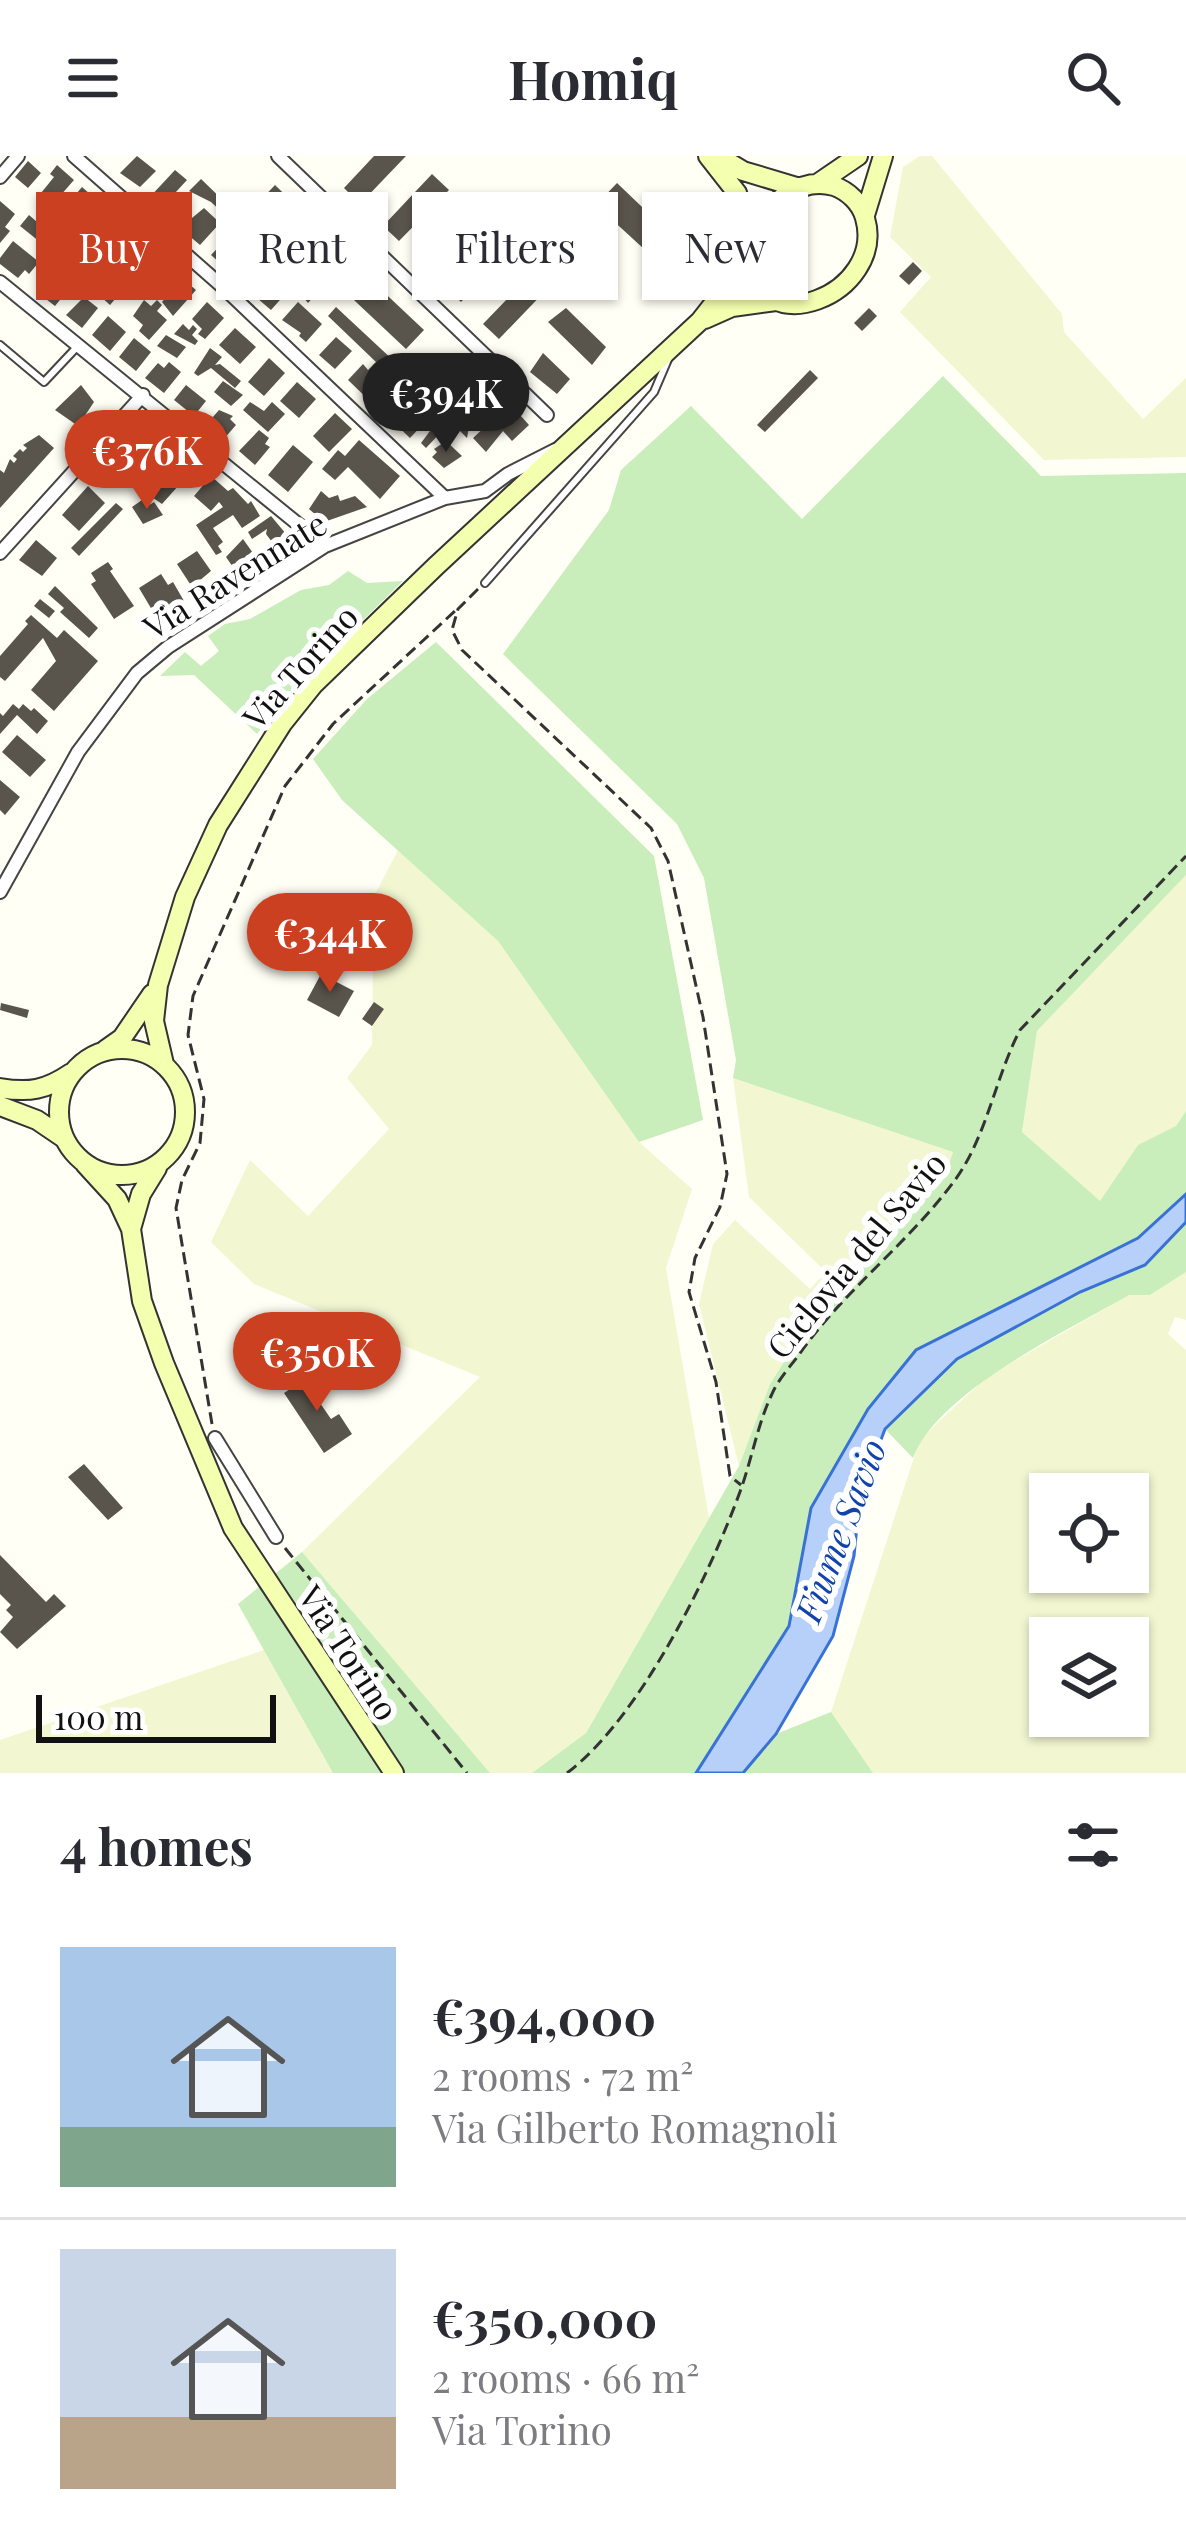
<!DOCTYPE html>
<html lang="en">
<head>
<meta charset="utf-8">
<style>
	:root { --surface:#fff; --page:#f7f7f7; --text:#2b2b33; --muted:#7c7c81; --line:#e1e1e2; --accent:#ca4020 }
	body { margin:0; font-family:"Playfair Display",serif; background:var(--page); color:var(--text); height:100vh; display:flex; flex-direction:column; font-size:45px; white-space:nowrap }
	* { box-sizing:border-box; margin:0 }
	p { font-size:39px; color:var(--muted) }
	.icon { flex:none; width:66px; height:66px; fill:none; stroke:currentColor; stroke-width:2; stroke-linecap:round; stroke-linejoin:round }
	.map { position:relative; height:1617px; overflow:hidden }
	.side { display:flex; flex-direction:column; background:var(--surface); flex:1 }
	.side>* { flex:none }
	.hud { position:absolute; left:36px; top:36px; width:1116px; height:108px; display:flex; gap:24px }
	.controls { position:absolute; left:1029px; top:1317px; display:grid; gap:24px }
	.controls a { display:grid; place-items:center; width:120px; height:120px; border-radius:0px; background:var(--surface); box-shadow:0 3px 9px #0004; font-size:60px }
	.scale { position:absolute; left:36px; bottom:30px; width:240px; box-sizing:border-box; padding-left:12px; border:6px solid #111; border-top:0; font-size:33px; line-height:42px; white-space:nowrap; color:#111; -webkit-text-stroke:9px #fff; paint-order:stroke }
	.price { position:absolute; translate:-50% -102px; padding:0 27px; border-radius:42px; background:var(--accent); color:#fff; font-size:39px; line-height:78px; filter:drop-shadow(0 3px 6px #0008) }
	.price::after { content:''; position:absolute; left:50%; top:72px; width:36px; height:27px; margin-left:-18px; background:inherit; clip-path:polygon(0 0,100% 0,50% 100%) }
	.price.selected { background:#222; color:#fff }
	ul { padding:0; list-style:none }
	li { display:flex; align-items:center; gap:36px; height:300px; padding:0 60px }
	li+li { border-top:3px solid var(--line) }
	li span { display:grid; place-items:center; flex:none; width:336px; height:240px; border-radius:0px; color:#555 }
	li>.icon { margin-inline-start:auto }
	span .icon { width:144px; height:144px; fill:#fffc; stroke-width:1 }
	li b { font-size:51px }
	h2 { display:flex; justify-content:space-between; align-items:center; height:144px; padding:0 60px; font-size:51px }
	.chip { padding:0 42px; border-radius:0px; background:var(--surface); box-shadow:0 3px 9px #0004; font-size:42px; line-height:108px }
	.chip.selected { background:var(--accent); color:#fff }
	header { display:flex; justify-content:space-between; align-items:center; height:156px; padding:0 60px; background:var(--surface); font-size:54px; font-weight:700 }
	.map>svg:first-child { display:block }
</style>
</head>
<body>
<header><svg class="icon" aria-label="menu" viewBox="0 0 24 24"><path d="M4 6h16M4 12h16M4 18h16"/></svg>Homiq<svg class="icon" aria-label="search" viewBox="0 0 24 24"><circle cx="10" cy="10" r="6"/><path d="M15 15l6 6"/></svg></header>
<div class="map">
<svg width="1186" height="1617" viewBox="0 0 1186 1617">
	<rect width="100%" height="100%" fill="#fffff5"/>
	<path fill="#f2f7d2" fill-rule="evenodd" d="M920 0H932L1062 158 1064 176 1143 263 1186 222V301L1044 304 900 156 931 121 890 81 903 11Z
		M398 694 498 785 639 986 692 1033 666 1112 709 1362 586 1577 532 1617H490L302 1396 480 1221 254 1128 211 1086 250 1004 308 1060 389 973 347 922 372 889 373 800 353 781Z
		M1186 719V955L1176 970 1138 989 1100 1046 1022 976 1037 875Z
		M733 922 953 996 944 1023 832 1131 770 1228 739 1310 699 1148 713 1088 735 1064 810 1133 826 1116 749 1041Z
		M1186 1116V1164L1175 1161 1168 1178 1186 1194V1617H873L831 1556 920 1283 988 1220 1129 1139H1150ZM1050 1338H1128V1416H1050ZM1050 1482H1128V1560H1050Z
		M264 1494 333 1617H0V1584Z"/>
	<path fill="#c9edbb" d="M943 220 1041 320 1186 317V719L1037 875 1022 976 1100 1045 1138 989 1176 970 1186 955V1038L1138 1082 916 1195 811 1352 789 1470 696 1617H532L586 1577 739 1310 770 1228 832 1131 944 1023 953 996 733 922 736 904 704 722 677 668 503 498 609 354 621 314 691 250 802 363Z
		M348 415 367 427 403 425 284 541 257 578 194 519 160 520 185 496 201 510 219 495 208 480 225 468 250 463 301 434 329 429Z
		M436 486 654 700 703 964 639 986 498 785 342 644 313 603 367 543Z
		M1186 1066V1116L1150 1139H1129C1069 1174 937 1236 913 1302L885 1273 956 1203 1080 1136 1145 1109Z
		M302 1396 490 1617H333L238 1448Z
		M831 1556 873 1617H743L776 1578Z"/>
	<path fill="#b6d0f9" stroke="#3972d5" stroke-width="3" d="M1186 1038V1066L1145 1109 1080 1136 957 1203 885 1273 860 1340 854 1400 833 1480 776 1578 743 1617H696L789 1470 811 1352 868 1253 916 1194 1138 1082Z"/>
	<path fill="#5a554c" d="M137 0 156 15 140 31 120 17Z
		M374 0H406L360 48 344 32Z
		M28 5 41 17 28 32 15 21Z
		M57 9 74 24 53 48 41 37 54 21 50 18Z
		M175 14 187 24 175 37 181 44 168 58 148 43Z
		M432 18 449 34 399 85 383 70Z
		M201 23 231 52 225 59 211 46 189 35Z
		M617 27 664 72 644 93 596 49Z
		M275 29 342 94 323 114 256 49Z
		M82 31 100 47 77 74 71 69 50 103 40 95 45 90 20 70 29 59 53 80 67 63 60 57Z
		M0 45 15 58 5 71 10 75 0 87Z
		M204 52 220 67 200 89 180 72Z
		M112 58 127 71 104 99 89 86Z
		M256 75 271 90 262 99 250 82Z
		M495 77 512 93 461 146 444 130Z
		M128 79 143 92 124 114 109 101Z
		M230 79 247 95 229 115 211 99Z
		M79 80 87 87 78 98 95 112 98 108 104 112 106 109 134 132 126 140 121 136 110 149 99 139 106 130 99 125 96 130 72 110 64 112 57 106Z
		M13 85 39 106 29 118 25 114 18 122 0 108V102Z
		M154 99 172 115 156 133 138 117Z
		M913 106 922 115 909 129 899 120Z
		M356 110 424 174 406 193 338 129Z
		M268 115 287 136 271 154 250 136Z
		M534 115 550 130 499 183 483 168Z
		M51 121 59 127 63 122 72 129 55 150 38 137Z
		M304 121 319 135 308 147 295 131Z
		M182 122 196 134 173 160 162 146Z
		M84 141 98 152 82 172 66 159Z
		M144 144 151 150 157 144 162 149 157 155 167 164 149 184 139 175 143 169 133 160Z
		M207 146 224 162 205 183 198 178 202 173 192 163Z
		M298 146 322 168 306 186 299 180 301 177 282 164Z
		M336 151 395 206 402 198 409 204 401 212 469 271 467 282 459 274 451 282 443 274 426 292 421 287 439 263 409 227 405 230 394 223 373 248 348 224 363 208 368 214 376 206 328 160Z
		M566 152 606 191 592 209 548 166Z
		M869 152 877 160 862 175 854 167Z
		M108 160 126 176 110 195 92 179Z
		M183 168 189 174 193 169 197 173 192 179 198 185 195 189 174 178Z
		M235 172 256 191 240 208 219 189Z
		M166 179 186 191 177 202 157 190Z
		M336 181 352 195 335 213 319 199Z
		M134 182 151 196 136 215 119 201Z
		M210 192 222 201 215 209 220 208 241 225 235 232 211 212 198 220 194 217Z
		M543 197 570 223 557 238 530 216Z
		M269 202 285 217 264 240 248 226Z
		M169 206 181 216 164 237 145 222 158 207 164 212Z
		M810 214 818 222 765 276 757 269Z
		M223 225 243 239 231 250 214 236Z
		M297 226 316 243 299 262 280 245Z
		M81 229 94 246 78 270 55 254Z
		M186 229 206 245 194 260 174 244Z
		M486 240 512 266 520 259 529 269 512 285 503 275 486 296 473 282 488 268 473 253Z
		M405 243 410 248 413 245 428 263 410 282 388 261Z
		M250 246 264 255 272 246 285 258 268 276 243 254Z
		M219 254 233 260 230 263 236 269 223 284 206 269Z
		M335 257 352 273 329 296 313 280Z
		M259 274 269 282 265 288 270 291 255 309 239 295Z
		M145 277 165 293 148 313 129 298Z
		M39 279 54 292 0 352V314L4 317 10 303 14 307 17 303 13 300 20 293 23 296 27 292 23 289Z
		M359 284 400 320 380 343 348 311 335 324 322 313 338 294 345 300Z
		M446 285 462 300 444 312 432 301 437 296 434 293Z
		M293 289 313 306 288 336 268 319Z
		M145 314 155 323 161 316 169 319 179 329 162 348 133 328Z
		M211 320 228 335 233 332 248 348 251 345 260 360 242 372 233 359 213 372 223 386 218 390 222 396 216 399 196 369 223 351 219 346 211 355 194 340Z
		M88 330 105 347 79 375 62 359Z
		M321 335 329 342 338 339 340 345 355 340 367 351 324 366 309 353Z
		M142 344 146 351 154 346 163 359 143 368 132 351Z
		M116 347 123 353 79 400 71 392Z
		M271 360 292 385 278 394 266 378 267 373 252 383 248 376Z
		M243 383 258 404 237 417 226 401Z
		M36 384 57 402 42 420 19 404Z
		M197 395 211 415 192 431 177 408Z
		M108 406 113 413 110 415 134 450 114 463 91 428 96 425 91 417Z
		M161 418 168 429 173 426 184 445 155 459 139 432Z
		M55 430 98 472 89 482 60 456 64 452 48 438Z
		M40 443 55 455 49 462 34 450Z
		M31 459 57 482 64 474 98 505 54 555 31 534 56 505 43 482 5 525 0 521V500L28 468 25 465Z
		M13 548 19 553 23 548 31 555 34 552 48 565 37 578 17 559 0 578V557L3 560Z
		M17 579 46 604 30 621 2 596Z
		M0 624 20 641 5 659 0 654Z
		M321 818 354 835 339 861 307 844Z
		M374 846 384 853 372 870 362 863Z
		M1 847 29 854 27 862 0 854Z
		M313 1218 326 1238 318 1244 331 1263 339 1258 352 1278 324 1297 284 1237Z
		M84 1308 123 1352 108 1364 68 1321Z
		M0 1399 46 1446 54 1438 66 1450 17 1493 0 1476 13 1461 6 1454 11 1449 0 1438Z"/>
	<g fill="none" stroke-linecap="round" stroke-linejoin="round">
		<defs>
			<path id="service" d="M0 189 44 226 76 192
				M485 427 654 236 669 201"/>
			<path id="minor" d="M74 0 224 132 445 342
				M278 0 547 259
				M0 21 18 0
				M0 126 325 390
				M0 397 143 239
				M0 736 78 596 137 517 168 491 325 390 445 342 485 335 508 318 555 294
				M215 1282 276 1381"/>
			<path id="secondary" d="M708 0 737 37 750 84
				M718 0 743 15 800 32
				M817 28 858 0
				M865 59 883 0
				M705 163 732 151 776 145
				M59 956a63 63 0 1 1 126 0a63 63 0 1 1-126 0Z
				M105 894 122 882 152 838
				M164 908 154 865 158 829 185 741 218 669 282 568 314 528 436 410 700 165C716 145 731 126 744 105 749 96 749 88 753 79 766 49 799 20 834 30 848 35 861 47 865 62 887 138 755 192 748 98
				M0 932C29 937 46 934 71 917
				M0 950 37 964 65 983
				M85 1008 117 1043 131 1073 142 1145 164 1207 233 1372 394 1617
				M131 1073 141 1038 157 1012"/>
		</defs>
		<use href="#service" stroke="#444" stroke-width="10"/>
		<use href="#minor" stroke="#444" stroke-width="16"/>
		<use href="#secondary" stroke="#333" stroke-width="22"/>
		<path stroke="#333" stroke-width="3" stroke-dasharray="12 6" stroke-linecap="butt" d="M478 433 458 453 452 474 462 494 651 672 668 705 703 861 727 1018 720 1051 695 1102 689 1136 716 1226 730 1320 741 1329
			M212 1268 176 1052 182 1024 200 987 204 943 188 879 193 840 285 630 333 568 456 454
			M285 1392 467 1617
			M567 1617C640 1562 710 1419 741 1333 752 1302 758 1267 772 1238 778 1224 789 1212 798 1200 843 1135 908 1088 955 1024 987 980 995 922 1020 874L1186 700"/>
		<use href="#service" stroke="#fff" stroke-width="6"/>
		<use href="#minor" stroke="#fff" stroke-width="12"/>
		<use href="#secondary" stroke="#f5ffb0" stroke-width="18"/>
	</g>
	<g text-anchor="middle" dominant-baseline="central" stroke-width="12" stroke-linejoin="round" paint-order="stroke">
		<g font-size="33" fill="#111" stroke="#fff">
			<text transform="translate(234 418) rotate(-32)">Via Ravennate</text>
			<text transform="translate(299 510) rotate(-48)">Via Torino</text>
			<text transform="translate(855 1098) rotate(-50)">Ciclovia del Savio</text>
			<text transform="translate(350 1496) rotate(57)">Via Torino</text>
		</g>
		<g font-size="36" font-style="italic" fill="#1143ac" stroke="#fff">
			<text transform="translate(839 1374) rotate(-69)">Fiume Savio</text>
		</g>
	</g>
</svg>
<div class="controls">
<a><svg class="icon" aria-label="locate" viewBox="0 0 24 24"><circle cx="12" cy="12" r="6"/><path d="M12 2v4M12 18v4M2 12h4M18 12h4"/></svg></a>
<a><svg class="icon" aria-label="layers" viewBox="0 0 24 24"><path d="M12 4l9 5-9 5-9-5zM3 14l9 5 9-5"/></svg></a>
</div>
<div class="scale">100 m</div>
<b class="price selected" style="left:446px;top:299px">€394K</b>
<b class="price" style="left:147px;top:356px">€376K</b>
<b class="price" style="left:330px;top:839px">€344K</b>
<b class="price" style="left:317px;top:1258px">€350K</b>
<div class="hud">
<a class="chip selected">Buy</a>
<a class="chip">Rent</a>
<a class="chip">Filters</a>
<a class="chip">New</a>
</div>
</div>
<section class="side">
<h2>4 homes<svg class="icon" aria-label="filters" viewBox="0 0 24 24"><path d="M4 7h16M4 17h16"/><circle cx="9" cy="7" r="2"/><circle cx="15" cy="17" r="2"/></svg></h2>
<ul>
<li><span style="background:linear-gradient(#a9c7e8 75%,#7fa58c 0)"><svg class="icon" aria-label="home" viewBox="0 0 24 24"><path d="M3 11l9-7 9 7M6 9v11h12V9"/></svg></span><div><b>€394,000</b><p>2 rooms · 72 m²</p><p>Via Gilberto Romagnoli</p></div></li>
<li><span style="background:linear-gradient(#c9d6e8 70%,#b9a48a 0)"><svg class="icon" aria-label="home" viewBox="0 0 24 24"><path d="M3 11l9-7 9 7M6 9v11h12V9"/></svg></span><div><b>€350,000</b><p>2 rooms · 66 m²</p><p>Via Torino</p></div></li>
</ul>
</section>
</body>
</html>
